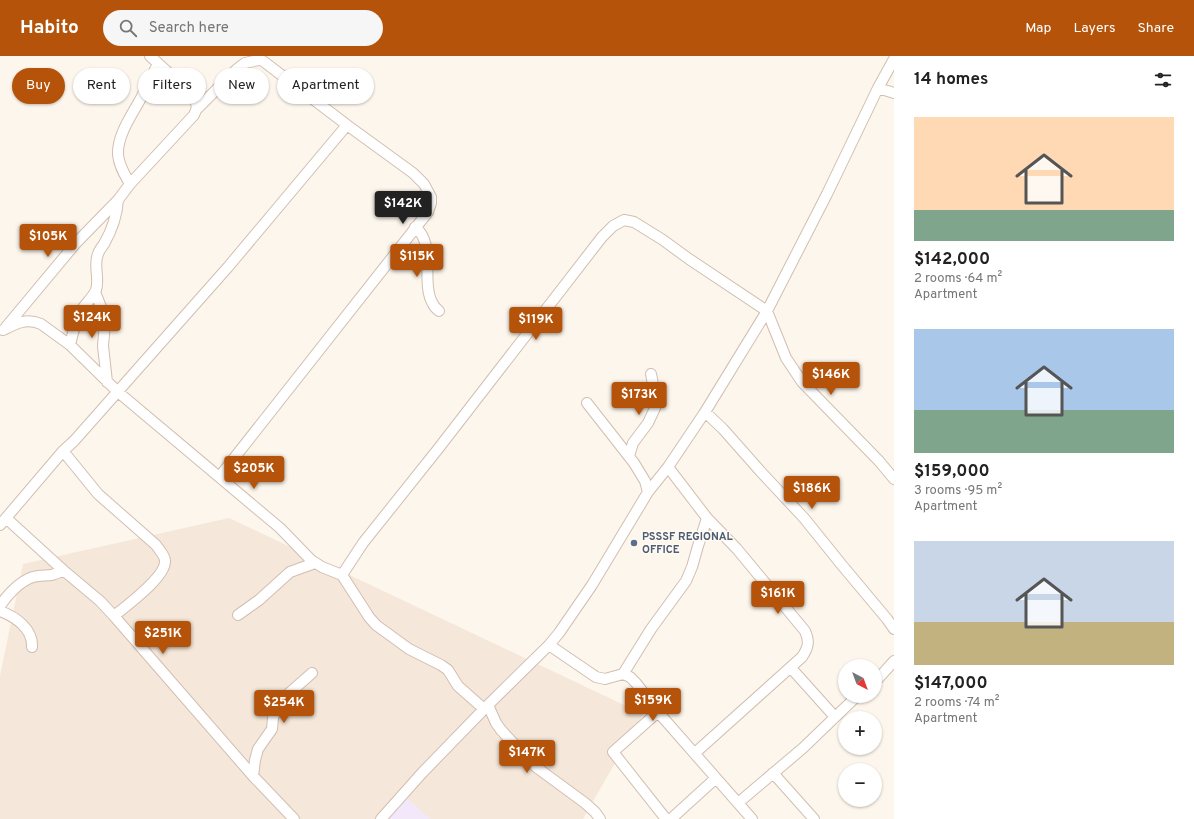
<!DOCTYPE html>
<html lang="en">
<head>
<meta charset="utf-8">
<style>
	:root { --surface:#fff; --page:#f6f6f6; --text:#222; --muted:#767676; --accent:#b45309 }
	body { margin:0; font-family:Overpass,sans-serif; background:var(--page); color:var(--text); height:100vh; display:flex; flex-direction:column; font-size:15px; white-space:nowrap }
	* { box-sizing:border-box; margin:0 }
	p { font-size:13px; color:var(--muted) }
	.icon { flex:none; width:22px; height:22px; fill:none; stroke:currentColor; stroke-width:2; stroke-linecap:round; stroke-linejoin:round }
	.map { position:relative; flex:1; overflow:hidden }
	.panel { display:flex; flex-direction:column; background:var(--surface); width:300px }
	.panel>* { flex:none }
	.top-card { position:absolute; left:12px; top:12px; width:380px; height:36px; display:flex; gap:8px }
	.needle { width:26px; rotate:139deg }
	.controls { position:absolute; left:838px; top:603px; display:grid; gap:8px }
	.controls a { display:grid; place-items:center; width:44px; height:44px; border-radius:50%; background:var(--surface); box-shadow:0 1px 3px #0004; font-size:20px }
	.price { position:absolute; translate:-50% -34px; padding:0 9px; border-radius:4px; background:var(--accent); color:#fff; font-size:13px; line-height:26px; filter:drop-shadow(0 1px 2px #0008) }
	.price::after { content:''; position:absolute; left:50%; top:24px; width:12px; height:9px; margin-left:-6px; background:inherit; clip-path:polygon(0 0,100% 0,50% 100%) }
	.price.selected { background:#222; color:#fff }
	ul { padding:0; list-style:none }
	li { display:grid; align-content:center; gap:8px; height:212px; padding:0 20px }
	li span { display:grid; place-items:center; height:124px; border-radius:0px; color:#555 }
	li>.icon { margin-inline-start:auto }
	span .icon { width:72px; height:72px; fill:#fffc; stroke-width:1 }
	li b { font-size:17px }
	h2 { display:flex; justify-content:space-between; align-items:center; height:48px; padding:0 20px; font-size:17px }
	.chip { padding:0 14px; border-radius:18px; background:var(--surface); box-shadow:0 1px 3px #0004; font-size:14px; line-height:36px }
	.chip.selected { background:var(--accent); color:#fff }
	header { display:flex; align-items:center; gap:24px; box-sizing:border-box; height:56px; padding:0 20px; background:var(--accent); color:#fff }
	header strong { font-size:19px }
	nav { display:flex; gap:22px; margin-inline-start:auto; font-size:14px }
	.search { width:280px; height:36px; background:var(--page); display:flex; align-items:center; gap:10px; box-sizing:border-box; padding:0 14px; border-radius:22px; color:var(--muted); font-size:15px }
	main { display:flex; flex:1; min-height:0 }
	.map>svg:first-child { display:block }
</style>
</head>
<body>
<header>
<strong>Habito</strong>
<div class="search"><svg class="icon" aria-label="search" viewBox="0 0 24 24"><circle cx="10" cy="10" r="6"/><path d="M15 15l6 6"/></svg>Search here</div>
<nav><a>Map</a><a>Layers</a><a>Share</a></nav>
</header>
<main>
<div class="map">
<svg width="894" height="763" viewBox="0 0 894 763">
	<rect width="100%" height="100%" fill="#fdf6ec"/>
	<path fill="#f5e8da" d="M229 462 643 658 583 763H0V620L23 508Z"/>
	<path fill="#f3e8fa" d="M407 742 430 763H388Z"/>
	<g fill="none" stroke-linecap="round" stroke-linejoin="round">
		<defs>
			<path id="minor" d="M878 32 894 37
				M197 53 237 13 245 7 254 5 259 4 263 5 347 69 413 117 424 128 431 141V147L428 156 220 420
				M130 128C125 119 119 110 118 99 117 79 132 59 141 42 147 31 152 19 158 8
				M415 171C437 188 420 227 433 248 434 251 437 253 439 255
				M95 236 101 251 105 266 103 290 107 326
				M6 271 76 187 118 144 130 128 194 59C197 53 198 49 194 43L172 20 150 0
				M3 274C17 267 26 262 41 268L70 289 118 336 268 462 280 472 311 504 322 511 342 519 369 561 376 569 409 593 441 609 448 614 458 630 484 653
				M70 289C73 276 76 263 83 252 87 246 93 241 96 234 100 222 93 210 98 198 99 194 102 191 104 188 112 174 117 160 118 144
				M587 347 634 407 645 425 648 436
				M705 356 723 373 761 416 804 462 841 508 887 563 894 573
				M63 395 98 438 156 489C159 494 165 499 165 505 166 521 126 550 114 560
				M629 400 633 387 648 367 655 352V339L651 318
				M668 411 707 462 737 493 805 575C810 586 808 592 802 601L695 697
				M6 462 63 514 100 545 114 560 253 720 294 763
				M0 469 63 395 74 385 228 211 347 69
				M342 519 363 487 438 393 602 181 613 170 624 164 634 166 663 184 689 203 767 255 786 302 802 326 879 405 894 423
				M0 550C7 539 20 525 33 521 45 518 51 522 63 514
				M0 555C16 561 33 573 32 591
				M238 559 259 544 290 516 315 507
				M549 589 596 621 605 623 623 618 630 621 636 627 658 656 752 763
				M791 612 835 661
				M623 618 651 573 686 525 692 511 698 490 707 462
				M875 626 894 605
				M488 649 496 667 501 674 528 703 536 711 585 747 595 756 600 763
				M658 656 613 696 666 763
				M773 717 814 763
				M253 720 255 704 258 693 272 673 273 662 278 647 312 617
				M738 747 803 692 857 640
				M381 763 422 717 488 649 549 589 559 577 592 529 648 436 668 411 705 356 767 255 827 138 878 32 894 3
				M671 763 716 722"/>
		</defs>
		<use href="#minor" stroke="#d1beb0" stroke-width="12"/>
		<use href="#minor" stroke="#fff" stroke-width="10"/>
	</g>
	<circle fill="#5c6f8a" stroke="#fffaf3" stroke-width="1.5" cx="634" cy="487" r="4"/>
	<g text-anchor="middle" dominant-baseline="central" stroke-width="3" stroke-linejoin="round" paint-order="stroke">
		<g font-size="11" font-weight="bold" fill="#4e5e75" stroke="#fffaf3" text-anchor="start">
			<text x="642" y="481">PSSSF REGIONAL<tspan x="642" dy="13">OFFICE</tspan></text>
		</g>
	</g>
</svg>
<div class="controls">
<a><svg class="needle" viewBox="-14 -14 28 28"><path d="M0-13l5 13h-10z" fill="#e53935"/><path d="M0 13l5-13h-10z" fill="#767676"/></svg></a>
<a>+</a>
<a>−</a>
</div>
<b class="price selected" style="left:403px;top:169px">$142K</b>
<b class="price" style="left:48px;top:202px">$105K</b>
<b class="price" style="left:417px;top:222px">$115K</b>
<b class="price" style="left:92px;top:283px">$124K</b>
<b class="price" style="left:536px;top:285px">$119K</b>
<b class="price" style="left:831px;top:340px">$146K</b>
<b class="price" style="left:639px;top:360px">$173K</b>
<b class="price" style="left:254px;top:434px">$205K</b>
<b class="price" style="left:812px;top:454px">$186K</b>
<b class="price" style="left:778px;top:559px">$161K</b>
<b class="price" style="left:163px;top:599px">$251K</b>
<b class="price" style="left:653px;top:666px">$159K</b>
<b class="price" style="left:284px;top:668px">$254K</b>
<b class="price" style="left:527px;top:718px">$147K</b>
<div class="top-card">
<a class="chip selected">Buy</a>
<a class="chip">Rent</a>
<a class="chip">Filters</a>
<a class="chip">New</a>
<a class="chip">Apartment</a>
</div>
</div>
<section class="panel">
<h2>14 homes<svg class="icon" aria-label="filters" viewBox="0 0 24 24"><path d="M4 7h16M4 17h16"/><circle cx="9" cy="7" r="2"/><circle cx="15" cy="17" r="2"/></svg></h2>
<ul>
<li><span style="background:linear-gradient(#ffd9b3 75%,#7fa58c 0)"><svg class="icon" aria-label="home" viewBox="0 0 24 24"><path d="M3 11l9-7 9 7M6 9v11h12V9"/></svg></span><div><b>$142,000</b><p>2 rooms · 64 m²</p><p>Apartment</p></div></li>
<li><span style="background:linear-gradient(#a9c7e8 65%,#7fa58c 0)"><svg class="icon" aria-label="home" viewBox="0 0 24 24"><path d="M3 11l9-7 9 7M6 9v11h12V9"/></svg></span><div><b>$159,000</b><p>3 rooms · 95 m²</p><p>Apartment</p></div></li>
<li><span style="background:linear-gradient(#c9d6e8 65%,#c2b280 0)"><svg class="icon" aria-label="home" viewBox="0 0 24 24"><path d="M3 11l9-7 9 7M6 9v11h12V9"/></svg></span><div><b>$147,000</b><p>2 rooms · 74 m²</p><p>Apartment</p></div></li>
</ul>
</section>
</main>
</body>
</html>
